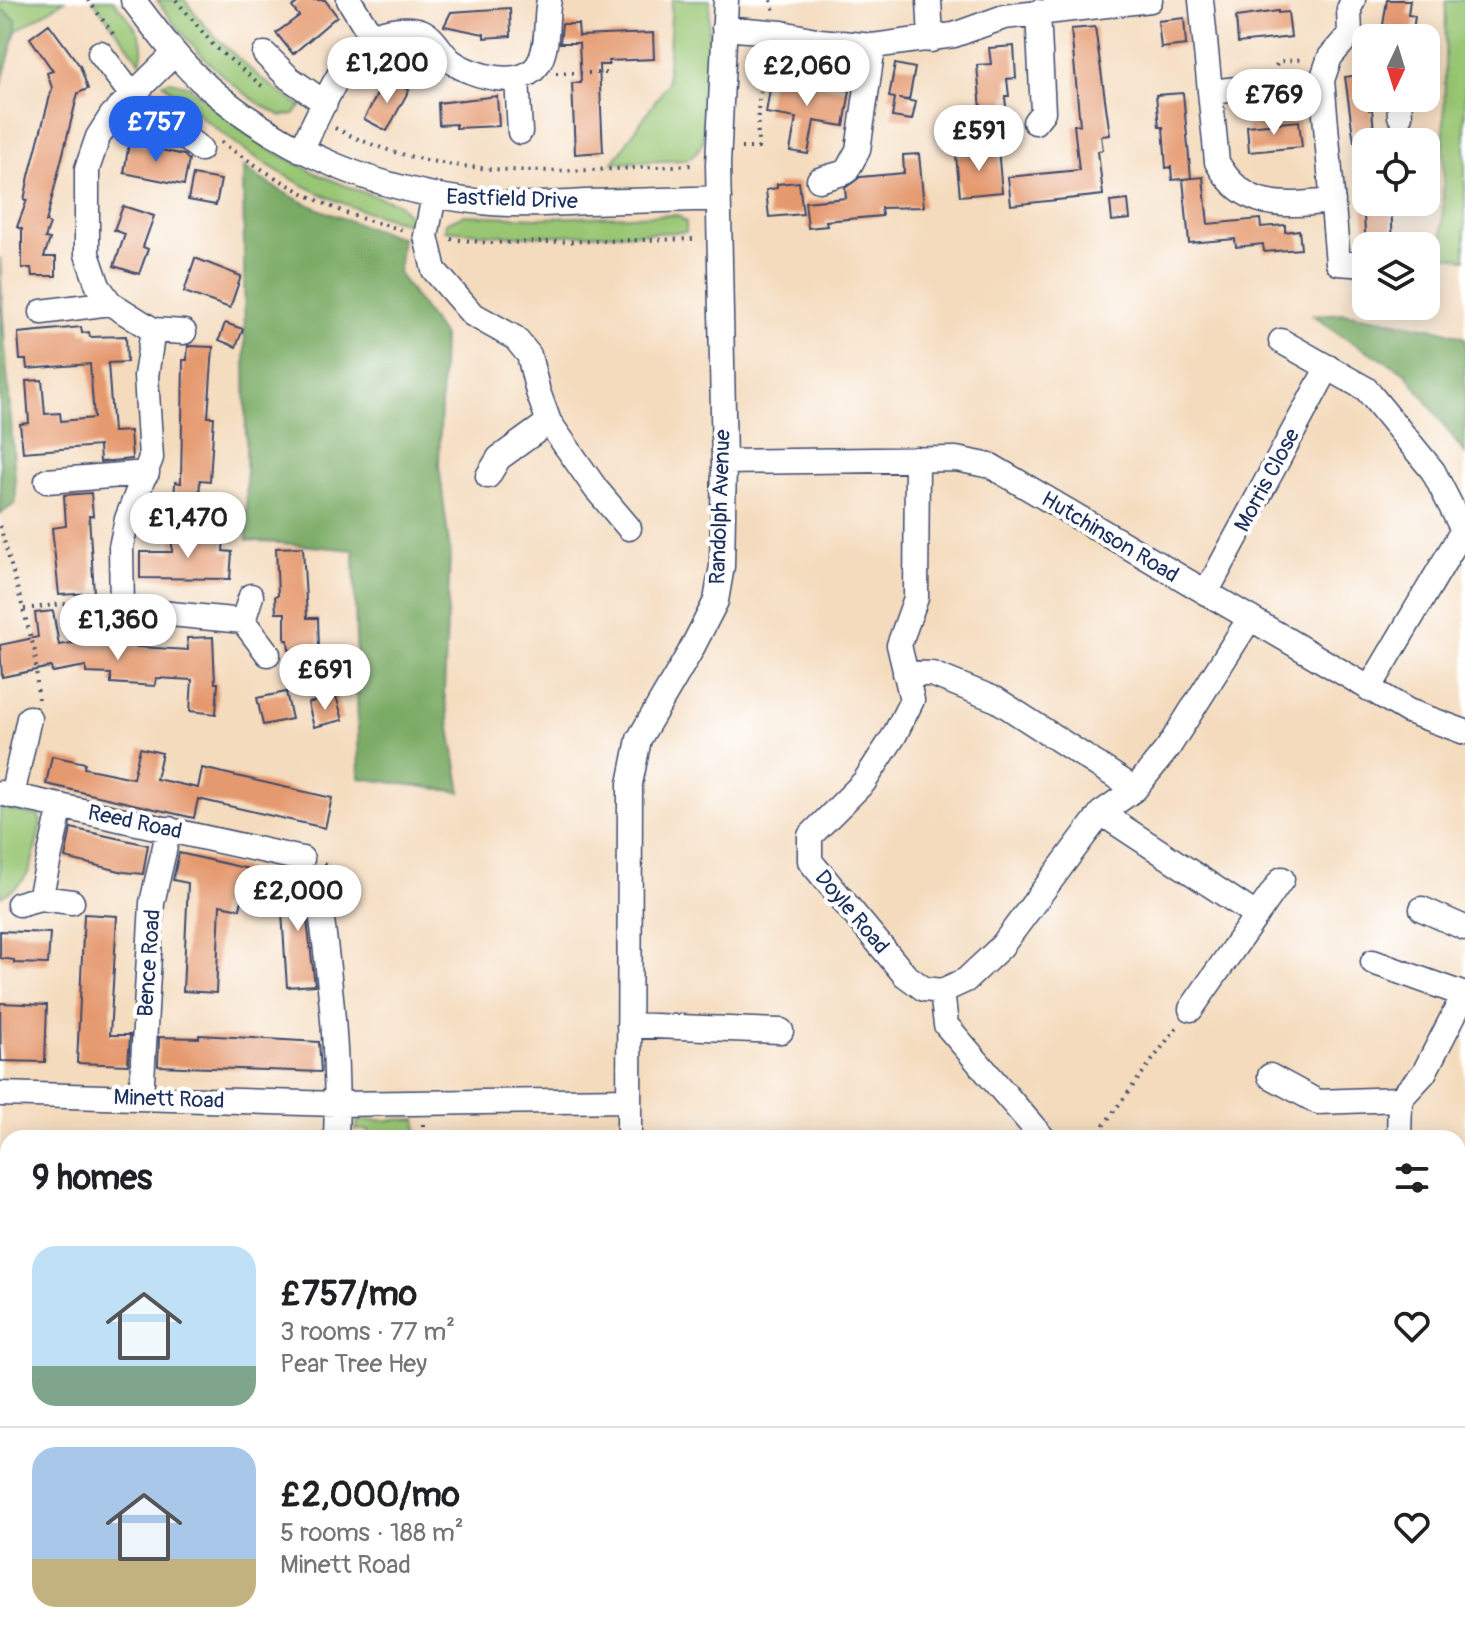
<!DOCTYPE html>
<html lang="en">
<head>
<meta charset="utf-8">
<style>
	:root { --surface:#fff; --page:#f2f2f2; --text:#202124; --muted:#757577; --line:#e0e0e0; --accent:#2563eb }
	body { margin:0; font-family:Pangolin,sans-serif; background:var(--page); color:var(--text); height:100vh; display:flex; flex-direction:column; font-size:30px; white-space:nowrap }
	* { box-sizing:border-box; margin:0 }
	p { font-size:26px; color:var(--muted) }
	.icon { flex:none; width:44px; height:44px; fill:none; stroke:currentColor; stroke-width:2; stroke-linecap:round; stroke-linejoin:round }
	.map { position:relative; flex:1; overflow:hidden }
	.side { position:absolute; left:0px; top:1130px; width:1466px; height:514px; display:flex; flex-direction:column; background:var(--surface); border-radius:24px 24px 0 0; box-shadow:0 4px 20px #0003 }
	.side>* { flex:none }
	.needle { width:52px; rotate:184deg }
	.tools { position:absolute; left:1352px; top:24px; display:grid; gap:16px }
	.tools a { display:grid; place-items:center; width:88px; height:88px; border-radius:16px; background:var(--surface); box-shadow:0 4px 20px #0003; font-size:40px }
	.price { position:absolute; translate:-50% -68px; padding:0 18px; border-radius:28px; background:#fff; color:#222; font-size:26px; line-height:52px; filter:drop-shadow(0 2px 4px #0008) }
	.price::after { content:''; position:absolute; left:50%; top:48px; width:24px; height:18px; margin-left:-12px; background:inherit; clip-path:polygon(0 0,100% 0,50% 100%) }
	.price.active { background:var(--accent); color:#fff }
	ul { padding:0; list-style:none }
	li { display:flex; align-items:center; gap:24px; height:200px; padding:0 32px }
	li+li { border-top:2px solid var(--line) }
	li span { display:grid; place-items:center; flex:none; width:224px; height:160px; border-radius:24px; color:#555 }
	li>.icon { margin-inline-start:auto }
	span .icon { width:96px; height:96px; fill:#fffc; stroke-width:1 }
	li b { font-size:34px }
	h2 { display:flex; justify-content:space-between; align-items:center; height:96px; padding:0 32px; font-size:34px }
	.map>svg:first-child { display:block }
</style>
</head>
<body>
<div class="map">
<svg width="1465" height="1643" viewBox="0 0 1465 1643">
	<rect width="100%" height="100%" fill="#fff"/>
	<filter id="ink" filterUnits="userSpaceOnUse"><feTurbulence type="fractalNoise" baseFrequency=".0125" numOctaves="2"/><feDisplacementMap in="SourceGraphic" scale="16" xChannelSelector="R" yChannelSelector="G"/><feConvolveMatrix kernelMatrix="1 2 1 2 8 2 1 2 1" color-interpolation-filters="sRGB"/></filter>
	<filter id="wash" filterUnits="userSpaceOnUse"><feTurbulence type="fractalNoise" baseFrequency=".006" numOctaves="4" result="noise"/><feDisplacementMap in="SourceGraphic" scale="32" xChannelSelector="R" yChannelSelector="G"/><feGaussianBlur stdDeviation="1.8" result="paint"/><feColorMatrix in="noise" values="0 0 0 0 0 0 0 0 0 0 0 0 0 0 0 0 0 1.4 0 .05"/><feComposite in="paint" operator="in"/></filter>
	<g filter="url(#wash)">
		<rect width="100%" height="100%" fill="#f4dbbd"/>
		<path fill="#f7cfd0" d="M1196 1132H1290V1138H1193Z"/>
		<path fill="#99c673" stroke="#5a7a68" stroke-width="2" d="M2 0H65L16 31 15 20 5 12 0 11Z
			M93 0H113C129 21 149 35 140 62Z
			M157 0H185C206 32 268 89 302 106L294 114 282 116C230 91 190 47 157 0Z
			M672 0H710L703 142 696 153 686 160 613 163 667 84Z
			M1446 0H1465V259L1442 255Z
			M171 81 189 86 263 146 315 173 356 190 398 203 410 217V224C390 218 369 213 350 206 279 179 217 134 163 83Z
			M463 215 538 218 677 215 686 222V232L517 236 445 230 446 223Z
			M0 808 39 816 41 823C32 859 36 879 0 897Z
			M417 1119V1138H369V1130H356L358 1121Z
			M346 1636H411V1643H345Z
			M1007 1636H1219L1221 1643H1007Z"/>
		<path fill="#7aab65" stroke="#4a6d62" stroke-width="2" d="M0 11H5L16 20V31L0 89Z
			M243 166C289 202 347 221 402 238L398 273 443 336 439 465 450 553 444 693 461 792 359 778 354 550 247 540Z
			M0 257C2 339 13 421 16 503L0 514Z
			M1343 313 1442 330 1465 338V454L1406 373 1338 334 1313 315Z"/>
		<path fill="#49b4c6" stroke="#327292" stroke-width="2" d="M1056 1636H1133C1119 1643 1068 1643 1056 1636Z"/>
		<g id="blocks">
			<path fill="#e5996e" d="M301 0H325L337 16 293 54 276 33 299 16 292 7Z
				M1387 0H1410L1408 15 1415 16 1412 38H1391L1393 26 1383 25Z
				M510 8 511 36 484 38V34L444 26 451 12Z
				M1278 11V13L1288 12 1291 37 1238 43 1236 17Z
				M1184 18 1186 45 1161 48 1158 21Z
				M49 24 80 66 88 89 78 93 46 222 50 224 45 238 50 239 44 257H56V276H32L31 268H22V229L17 227 27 200H24L29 176 52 88 47 73 53 71 30 38Z
				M562 24H578L579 36 653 33 654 59 609 61V65H599L603 152 575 154 572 83H581L579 43H560Z
				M1095 27 1110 135 1101 136 1103 150 1098 151 1103 195 1011 205 1008 177 1079 170 1074 125H1080L1071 29Z
				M1014 46 1016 78 1007 79 1009 96H1005L1008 130 983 132 977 65 991 64 989 48Z
				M895 64 915 68 909 100 899 99 916 102 912 120 892 117 895 98 889 97Z
				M1366 74V98L1369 110 1372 109 1375 142H1354L1345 77Z
				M772 77 850 90 844 126 814 121 808 154 790 151 796 118 766 113Z
				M389 79 409 90 387 131 364 119 379 91 382 92Z
				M1183 93 1191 178 1172 180 1171 167 1166 168 1163 127H1159L1156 95Z
				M497 96 499 126 456 128V124L439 125 438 103Z
				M1299 121 1302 147 1249 152 1247 126Z
				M129 143 184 155 189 160 184 185 124 173Z
				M998 149 1002 192 960 196 956 156 979 154V150Z
				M919 154 924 207 881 208 882 216 826 221 827 226 808 228 805 202 846 198 845 188 860 177 904 173 903 155Z
				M193 175 221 180 216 205 188 200Z
				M1203 177 1208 224 1260 219 1261 227 1285 225V232L1299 230 1301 249 1264 252 1263 244 1236 247 1235 239 1189 243 1183 179Z
				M799 182 803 214 769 217 766 190 777 188V184Z
				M1128 200 1130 219 1112 221 1110 202Z
				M1363 202H1391L1393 246H1366Z
				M123 206 154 216 143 247 148 249 139 274 114 266 125 234 114 230Z
				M195 258 241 276 230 308 184 292Z
				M225 323 243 329 236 347 219 340Z
				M81 327 82 333 89 332 90 337 126 336 127 362 108 363 113 432 130 431 132 459 100 462 99 446 23 452 20 424 29 423 26 381 42 380 45 414 60 413 61 421 94 418 90 364 27 369 26 360H20L18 333Z
				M188 346 213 347 208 417H214L210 481 200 480 199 505H174L175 482 181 483 183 360H187Z
				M91 493 93 516H89L94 593 59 595 52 528 66 526 64 495Z
				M172 535 224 539 223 551 232 552 230 579 140 578V552H172Z
				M303 547 307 618H318L319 649 289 650 288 640H285V613H276L275 596 278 595 276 548Z
				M53 611 59 645 72 643 188 650 187 638 213 637 215 683H218L216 714 190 711 192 680 156 678 155 686 111 683V674L86 673V666L52 672 51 667 2 677 0 645 38 637 35 613Z
				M286 692 292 719 263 725 257 698Z
				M336 696 343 720 314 727 308 703Z
				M140 748 162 753 156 779 198 788 202 768 332 798 325 828 198 799 194 818 46 784 52 756 85 763 84 768 133 778Z
				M71 828 148 845 143 874 124 872 65 858Z
				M179 853 249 869 240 909 220 905 216 993 183 991 188 883 173 880Z
				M289 879 319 885 316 898 308 906 306 913 315 985 287 987 282 913Z
				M84 914 117 916 110 1035H130L128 1065 77 1063Z
				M0 931 50 933 48 964 14 963V960L0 958Z
				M0 1003 47 1005 45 1062 1 1061Z
				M199 1035 319 1042 321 1072 158 1066 159 1037 199 1038Z"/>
		</g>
	</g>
	<g filter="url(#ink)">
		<use href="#blocks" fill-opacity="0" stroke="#3c496c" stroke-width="2"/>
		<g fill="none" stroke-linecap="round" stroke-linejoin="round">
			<defs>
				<path id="minor" d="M133 0C156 30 179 62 208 87 285 154 382 192 482 202 516 206 551 204 585 202 630 201 674 200 719 198
					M349 0 372 37
					M929 0 931 40
					M1201 0 1217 162C1244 211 1284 206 1333 201
					M1353 0 1349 9 1350 34 1330 57 1322 80 1338 263 1366 265
					M724 28 782 33 820 41 873 46 954 35 1004 17 1150 0
					M100 53 132 95 200 149
					M174 54 112 115 98 137 87 169V254L98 286 110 303 153 330 184 332
					M265 54 289 78 325 103
					M517 78 520 132
					M1210 92 1266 86
					M1399 98 1400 116
					M1035 122 1043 112 1038 12
					M301 150C316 121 345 50 373 36 385 30 407 26 421 31 434 36 441 53 451 61 472 77 526 91 540 61 549 43 545 19 549 0
					M819 180 846 172 858 150 873 46
					M434 196 426 236 434 270 472 314 515 338 529 355 538 392 549 422 596 489 629 528
					M42 312 110 303
					M1281 341 1366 389 1433 471 1463 530 1369 689
					M917 459 916 598 899 645 912 700 894 736 864 782 810 836V861L905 975 924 989 942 991 966 980 1001 947 1101 813 1135 789 1168 748 1250 618
					M724 462 956 459 991 466 1408 711 1465 732
					M488 476 499 458 549 422
					M47 481 147 473
					M1206 593 1328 367
					M251 596 243 621 268 654
					M98 607 243 621
					M122 609 121 547 127 519 151 458 146 376 153 330
					M905 673 932 674 997 700 1135 789
					M0 793 302 859
					M12 796 29 718
					M1101 813 1256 915
					M40 898 61 806
					M19 904 40 898 72 902
					M1422 909 1465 928
					M321 912C331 987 339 1062 336 1138
					M1373 962 1465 995
					M942 991 946 1025 1043 1138
					M1191 1009 1282 879
					M629 1025 781 1031
					M1270 1076 1318 1102 1400 1099
					M0 1094 337 1104 629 1100
					M141 1098 152 903 169 829
					M629 1138 630 784 639 739 690 652 716 601 722 566 724 462 718 164 726 0
					M1399 1138 1400 1099 1424 1073 1464 995
					M1458 1249H1465
					M1458 1307H1465
					M0 1335 8 1336
					M1458 1504H1465
					M730 1636V1643
					M1277 1636V1643
					M130 1643 131 1636
					M337 1643 338 1636
					M430 1643V1636
					M535 1643V1636
					M617 1643V1636
					M998 1643V1636
					M1448 1643V1636"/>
			</defs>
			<use href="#minor" stroke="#3c496c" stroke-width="27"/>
			<path stroke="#3c496c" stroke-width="4" stroke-dasharray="2 6" stroke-linecap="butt" d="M88 0 114 35
				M176 0 214 46 262 86
				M771 0 774 11
				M1276 66 1278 62 1304 59
				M556 73H606
				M1281 103 1287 110 1302 108
				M335 128C446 186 575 170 696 165
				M221 142C261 170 302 195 346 213 366 221 387 225 407 231
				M741 148H758C757 107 757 91 774 53
				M451 239 491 243 697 239
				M0 526 35 652 38 699
				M24 609 62 604 75 605
				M324 864 329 865 325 890
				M423 1124V1138
				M1094 1138 1177 1027"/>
			<use href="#minor" stroke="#fff" stroke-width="24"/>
		</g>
	</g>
	<g text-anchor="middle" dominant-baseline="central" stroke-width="8" stroke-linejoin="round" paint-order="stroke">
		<g font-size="22" fill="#1b2f5e" stroke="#fff">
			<text transform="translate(512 199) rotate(2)">Eastfield Drive</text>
			<text transform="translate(1267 480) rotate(-62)">Morris Close</text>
			<text transform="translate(720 507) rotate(-88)">Randolph Avenue</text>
			<text transform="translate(1110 537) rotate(31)">Hutchinson Road</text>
			<text transform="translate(135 822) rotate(12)">Reed Road</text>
			<text transform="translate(852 912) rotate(50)">Doyle Road</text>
			<text transform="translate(149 963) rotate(-86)">Bence Road</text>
			<text transform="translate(169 1099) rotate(2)">Minett Road</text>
		</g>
	</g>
</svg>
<div class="tools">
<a><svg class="needle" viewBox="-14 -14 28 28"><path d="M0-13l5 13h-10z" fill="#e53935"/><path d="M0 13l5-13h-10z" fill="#757577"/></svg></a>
<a><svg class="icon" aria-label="locate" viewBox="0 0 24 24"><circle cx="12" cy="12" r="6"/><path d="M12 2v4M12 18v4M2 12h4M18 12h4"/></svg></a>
<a><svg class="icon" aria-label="layers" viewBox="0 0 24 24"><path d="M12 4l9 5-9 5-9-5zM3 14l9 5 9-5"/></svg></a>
</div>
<b class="price" style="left:387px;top:105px">£1,200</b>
<b class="price" style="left:807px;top:108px">£2,060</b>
<b class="price" style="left:1274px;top:137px">£769</b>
<b class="price active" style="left:156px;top:164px">£757</b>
<b class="price" style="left:979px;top:173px">£591</b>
<b class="price" style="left:188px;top:560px">£1,470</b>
<b class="price" style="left:118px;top:662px">£1,360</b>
<b class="price" style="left:325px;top:712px">£691</b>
<b class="price" style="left:298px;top:933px">£2,000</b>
<section class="side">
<h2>9 homes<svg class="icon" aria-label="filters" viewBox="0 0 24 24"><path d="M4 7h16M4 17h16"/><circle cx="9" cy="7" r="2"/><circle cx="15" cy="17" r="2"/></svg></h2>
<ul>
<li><span style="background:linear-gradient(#bfe0f5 75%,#7fa58c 0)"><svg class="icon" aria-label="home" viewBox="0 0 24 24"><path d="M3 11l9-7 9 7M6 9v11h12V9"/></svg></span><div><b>£757/mo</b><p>3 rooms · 77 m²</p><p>Pear Tree Hey</p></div><svg class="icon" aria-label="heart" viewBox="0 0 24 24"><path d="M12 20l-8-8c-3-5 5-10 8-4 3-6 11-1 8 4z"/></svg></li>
<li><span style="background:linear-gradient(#a9c7e8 70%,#c2b280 0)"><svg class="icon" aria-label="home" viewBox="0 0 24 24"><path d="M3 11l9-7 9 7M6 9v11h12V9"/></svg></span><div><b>£2,000/mo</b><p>5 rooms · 188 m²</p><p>Minett Road</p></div><svg class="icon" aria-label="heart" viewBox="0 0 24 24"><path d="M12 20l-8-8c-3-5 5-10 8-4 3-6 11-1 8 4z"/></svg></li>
</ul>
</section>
</div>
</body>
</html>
